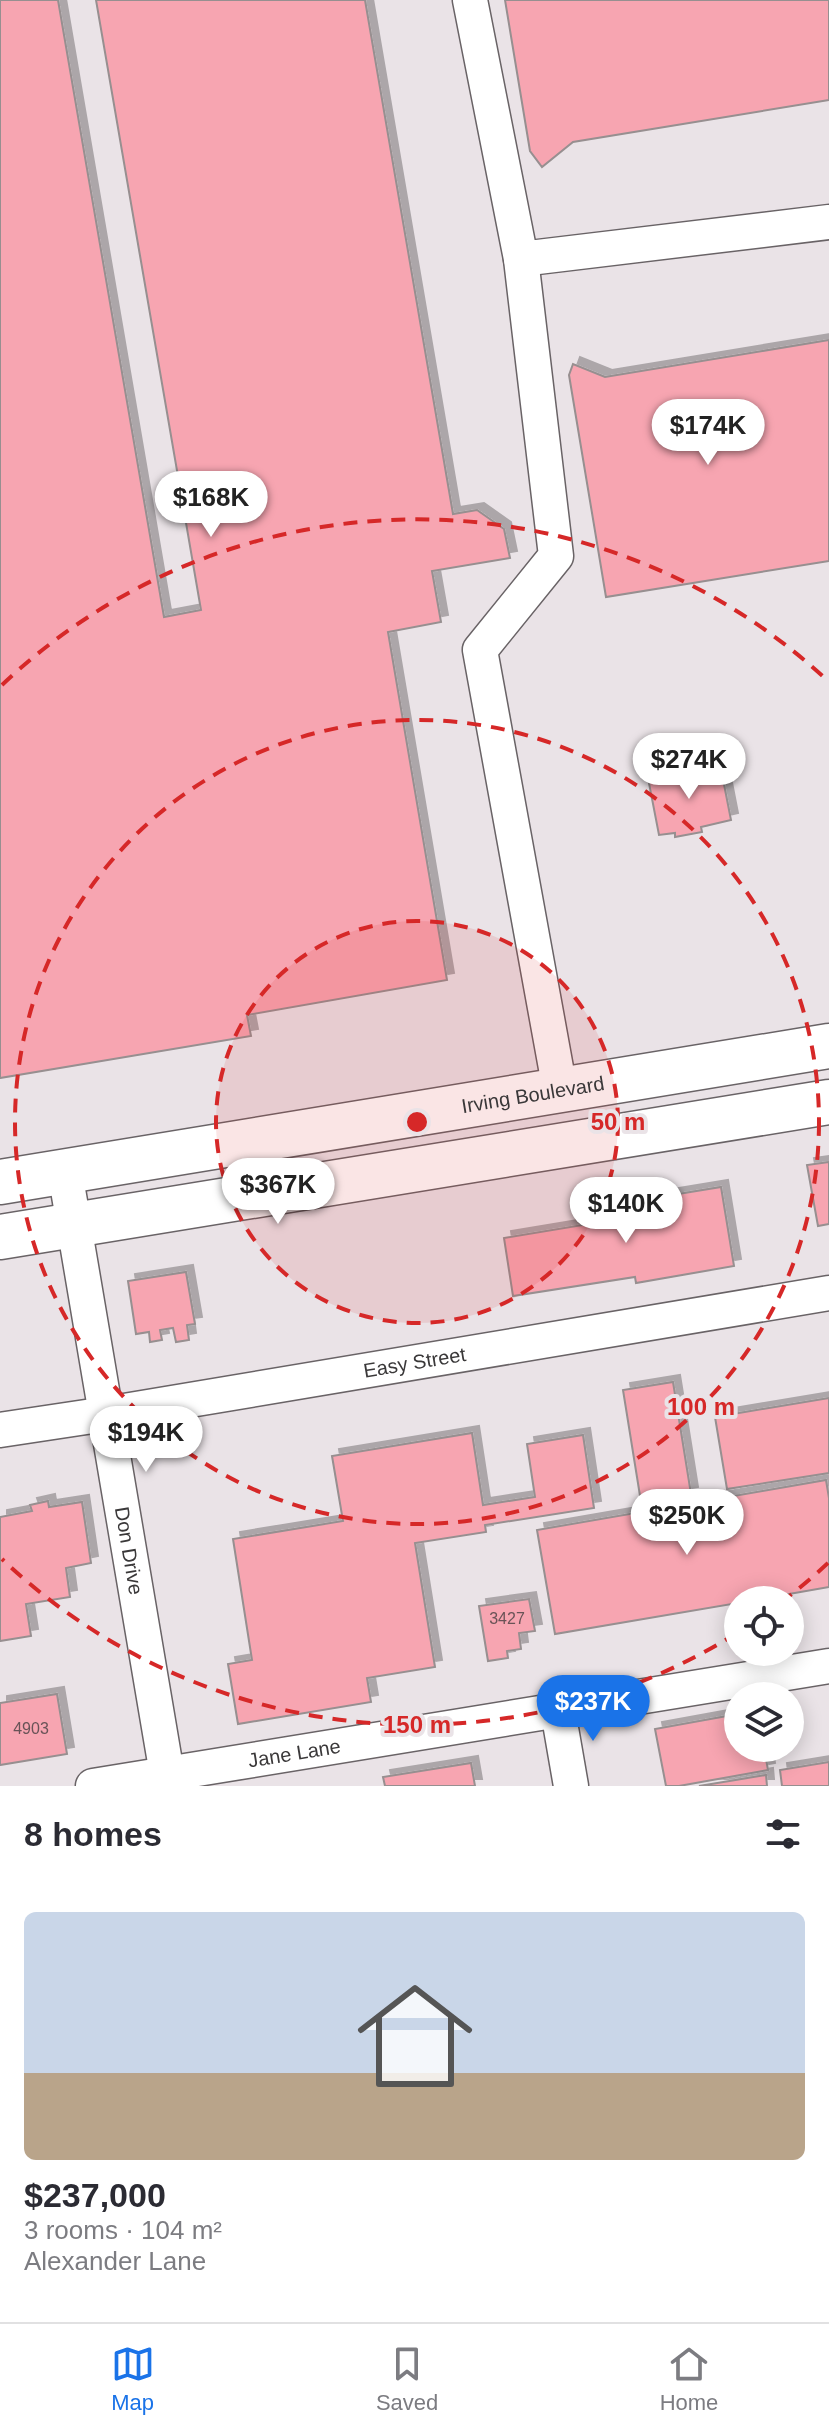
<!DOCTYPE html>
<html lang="en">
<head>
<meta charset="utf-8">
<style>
	:root { --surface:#fff; --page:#f2f2f3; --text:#2b2b33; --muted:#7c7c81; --line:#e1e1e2; --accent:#1a73e8 }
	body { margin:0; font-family:Helvetica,sans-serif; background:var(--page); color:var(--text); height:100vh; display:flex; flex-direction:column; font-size:30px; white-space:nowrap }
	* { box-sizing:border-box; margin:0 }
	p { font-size:26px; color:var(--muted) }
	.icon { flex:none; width:44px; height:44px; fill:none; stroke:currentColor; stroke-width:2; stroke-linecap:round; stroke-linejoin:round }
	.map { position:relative; height:1786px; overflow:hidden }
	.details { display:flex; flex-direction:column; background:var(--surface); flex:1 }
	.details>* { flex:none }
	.controls { position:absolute; left:724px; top:1586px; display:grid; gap:16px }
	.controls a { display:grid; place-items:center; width:80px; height:80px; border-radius:50%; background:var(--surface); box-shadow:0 4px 20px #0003; font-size:40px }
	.price { position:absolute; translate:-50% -68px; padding:0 18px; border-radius:28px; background:#fff; color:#222; font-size:26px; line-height:52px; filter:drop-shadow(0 2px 4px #0008) }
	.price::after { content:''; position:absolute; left:50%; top:48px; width:24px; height:18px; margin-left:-12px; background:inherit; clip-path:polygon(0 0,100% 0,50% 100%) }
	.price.current { background:var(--accent); color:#fff }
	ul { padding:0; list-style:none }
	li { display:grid; align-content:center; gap:16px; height:424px; padding:0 24px }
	li span { display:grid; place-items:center; height:248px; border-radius:12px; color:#555 }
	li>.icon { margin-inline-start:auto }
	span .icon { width:144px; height:144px; fill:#fffc; stroke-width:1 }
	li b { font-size:34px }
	h2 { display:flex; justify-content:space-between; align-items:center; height:96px; padding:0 24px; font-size:34px }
	.tab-bar { display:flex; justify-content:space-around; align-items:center; height:112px; border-top:2px solid var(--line); background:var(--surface); font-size:22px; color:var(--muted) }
	.tab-bar a { display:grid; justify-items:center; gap:4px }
	.tab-bar .current { color:var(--accent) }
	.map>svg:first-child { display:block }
</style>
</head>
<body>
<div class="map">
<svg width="829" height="1786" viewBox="0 0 829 1786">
	<defs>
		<filter id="shadow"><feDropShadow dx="7" dy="-7" stdDeviation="0" flood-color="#0004"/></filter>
	</defs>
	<rect width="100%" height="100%" fill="#eae3e7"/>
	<path fill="#f7a5b1" stroke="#978f90" stroke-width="2" filter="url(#shadow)" d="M0 0H58L164 617 201 610 96 0H365L453 514 477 510 504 529 510 558 432 571 441 622 388 632 447 980 247 1015 251 1036 0 1078Z
		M505 0H829V100L573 142 542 167 530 151Z
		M829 340V561L606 597 569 375 573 364 605 377Z
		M720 764 731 820 701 827 702 832 675 837V833L659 835 648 778Z
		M829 1162V1224L818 1226 807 1165Z
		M721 1187 734 1266 636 1283 635 1277 513 1296 504 1238 625 1218 623 1203Z
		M186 1272 195 1324 187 1325 189 1340 176 1342 173 1328 160 1330 162 1340 150 1342 149 1332 136 1334 128 1281Z
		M673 1382 691 1494 641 1502 623 1390Z
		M829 1398V1473L727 1489 715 1417Z
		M472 1433 483 1505 535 1497 527 1444 583 1435 594 1508 485 1525 486 1532 415 1543 435 1667 367 1678 371 1702 238 1724 228 1664 252 1660 233 1539 343 1521 332 1456Z
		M826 1480 829 1498V1587L755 1600H738V1603L555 1634 537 1530Z
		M48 1501 49 1507 82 1502 91 1563 66 1568 70 1597 26 1604 31 1636 0 1641V1517L32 1511 30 1505Z
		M529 1599 535 1631 519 1633 521 1649 507 1651 508 1658 488 1661 479 1606Z
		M57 1694 67 1754 0 1765V1703Z
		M738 1714V1748H764L768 1770 679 1786H666L655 1729Z
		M829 1762V1786H782L780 1770Z
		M471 1763 475 1786H385L383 1777Z
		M766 1775 767 1786H699Z"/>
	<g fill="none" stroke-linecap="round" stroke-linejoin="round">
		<defs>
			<g id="minor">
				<path d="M470 0 521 259 829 222"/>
				<path d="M521 259 556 556 480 650 560 1090"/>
				<path id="s1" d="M65 1172 169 1786"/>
				<path id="s2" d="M0 1430 106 1414 829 1293"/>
				<path d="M558 1711 571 1786"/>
				<path id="s3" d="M93 1786 829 1666"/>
			</g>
			<g id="major">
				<path id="s4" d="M0 1182 829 1046"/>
				<path d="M0 1237 829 1102"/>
			</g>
		</defs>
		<use href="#minor" stroke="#696366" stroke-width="37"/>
		<use href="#major" stroke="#696366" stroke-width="47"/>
		<use href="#minor" stroke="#fff" stroke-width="34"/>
		<use href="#major" stroke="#fff" stroke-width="44"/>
	</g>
	<circle cx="417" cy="1122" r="201" fill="#d62828" fill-opacity=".12"/>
	<g fill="none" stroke="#d62828" stroke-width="4" stroke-dasharray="14 10">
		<circle cx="417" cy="1122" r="201"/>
		<circle cx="417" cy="1122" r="402"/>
		<path d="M828 1563A603 603 0 0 1 788 1597M737 1633A603 603 0 0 1 2 1559M2 685A603 603 0 0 1 828 681"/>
	</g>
	<g text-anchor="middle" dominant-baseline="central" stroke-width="8" stroke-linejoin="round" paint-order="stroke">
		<g font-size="16" fill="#695357">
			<text x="507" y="1618">3427</text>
			<text x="31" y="1728">4903</text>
		</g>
		<g font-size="20" fill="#3a3839" stroke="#eae3e7">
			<text stroke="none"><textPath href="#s4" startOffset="540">Irving Boulevard</textPath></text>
			<text stroke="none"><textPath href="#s2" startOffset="420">Easy Street</textPath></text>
			<text stroke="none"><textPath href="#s1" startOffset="384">Don Drive</textPath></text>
			<text stroke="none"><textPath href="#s3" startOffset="204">Jane Lane</textPath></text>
		</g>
	</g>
	<circle cx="417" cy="1122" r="12" fill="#d62828" stroke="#eae3e7" stroke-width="4"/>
	<g font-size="24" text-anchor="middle" font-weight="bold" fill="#d62828" stroke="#eae3e7" stroke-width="8" stroke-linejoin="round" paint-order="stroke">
		<text x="618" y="1130">50 m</text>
		<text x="701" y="1415">100 m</text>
		<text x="417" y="1733">150 m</text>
	</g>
</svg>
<div class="controls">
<a><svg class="icon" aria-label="locate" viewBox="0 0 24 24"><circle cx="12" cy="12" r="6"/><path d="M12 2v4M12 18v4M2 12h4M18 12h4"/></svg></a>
<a><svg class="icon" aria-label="layers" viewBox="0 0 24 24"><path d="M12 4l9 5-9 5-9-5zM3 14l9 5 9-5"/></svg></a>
</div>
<b class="price" style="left:708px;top:467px">$174K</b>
<b class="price" style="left:211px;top:539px">$168K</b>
<b class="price" style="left:689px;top:801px">$274K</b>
<b class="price" style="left:278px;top:1226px">$367K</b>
<b class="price" style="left:626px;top:1245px">$140K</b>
<b class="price" style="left:146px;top:1474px">$194K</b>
<b class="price" style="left:687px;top:1557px">$250K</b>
<b class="price current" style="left:593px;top:1743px">$237K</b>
</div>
<section class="details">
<h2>8 homes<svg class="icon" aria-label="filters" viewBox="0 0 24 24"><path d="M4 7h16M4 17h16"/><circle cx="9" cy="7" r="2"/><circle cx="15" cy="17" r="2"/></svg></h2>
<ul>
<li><span style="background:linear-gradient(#c9d6e8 65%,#b9a48a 0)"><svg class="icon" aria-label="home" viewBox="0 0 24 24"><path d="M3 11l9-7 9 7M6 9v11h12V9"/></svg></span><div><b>$237,000</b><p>3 rooms · 104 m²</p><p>Alexander Lane</p></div></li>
</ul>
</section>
<nav class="tab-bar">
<a class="current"><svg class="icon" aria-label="map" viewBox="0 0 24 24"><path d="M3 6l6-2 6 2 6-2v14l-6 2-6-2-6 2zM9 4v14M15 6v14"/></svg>Map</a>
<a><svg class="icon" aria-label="saved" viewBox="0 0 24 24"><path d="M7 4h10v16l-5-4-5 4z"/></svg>Saved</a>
<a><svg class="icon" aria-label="home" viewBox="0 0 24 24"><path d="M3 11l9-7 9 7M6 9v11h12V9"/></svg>Home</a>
</nav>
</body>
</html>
